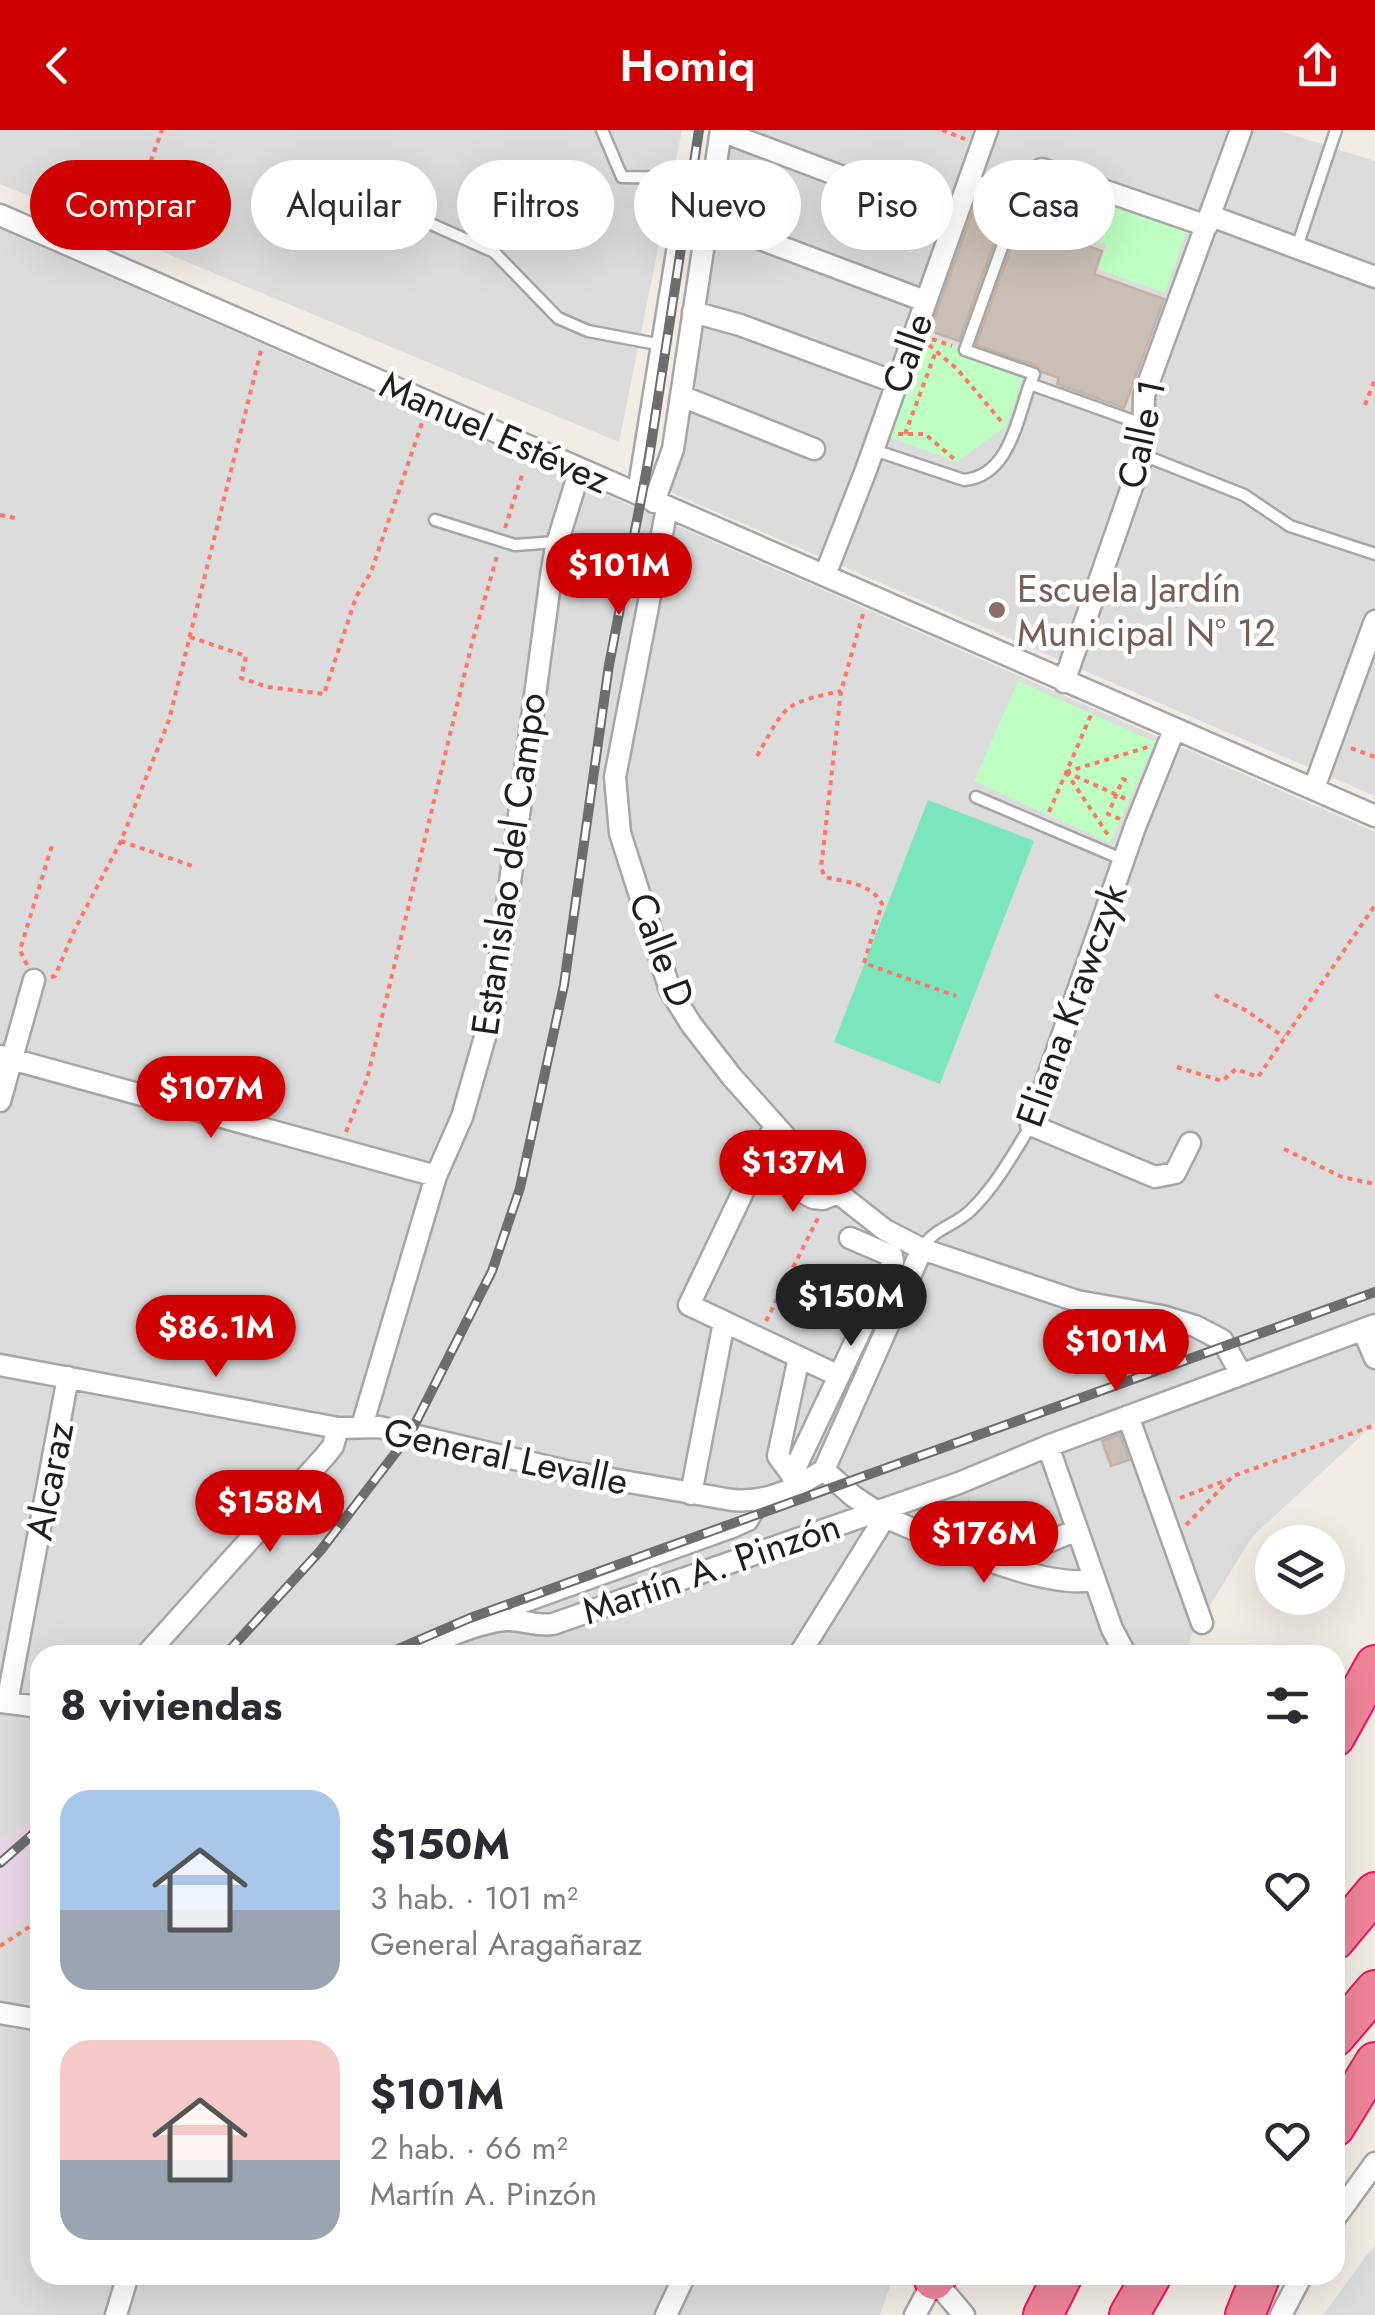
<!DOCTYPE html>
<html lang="es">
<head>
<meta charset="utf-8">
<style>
	:root { --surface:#fff; --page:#f2f2f3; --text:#2b2b33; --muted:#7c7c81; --accent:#ce0001 }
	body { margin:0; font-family:Jost,sans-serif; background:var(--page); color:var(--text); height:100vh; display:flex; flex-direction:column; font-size:38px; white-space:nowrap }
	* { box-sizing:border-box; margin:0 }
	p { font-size:32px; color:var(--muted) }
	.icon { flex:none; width:55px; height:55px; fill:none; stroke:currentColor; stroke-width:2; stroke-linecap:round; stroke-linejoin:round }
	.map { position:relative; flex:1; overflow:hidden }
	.panel { position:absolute; left:30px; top:1515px; width:1315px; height:640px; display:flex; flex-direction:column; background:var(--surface); border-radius:30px; box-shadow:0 10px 40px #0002 }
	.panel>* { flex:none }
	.hud { position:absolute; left:30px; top:30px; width:1315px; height:90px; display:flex; gap:20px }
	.fabs { position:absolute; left:1255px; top:1395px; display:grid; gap:20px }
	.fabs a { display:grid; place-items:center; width:90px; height:90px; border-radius:50%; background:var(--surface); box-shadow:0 10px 40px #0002; font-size:50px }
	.price { position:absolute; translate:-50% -85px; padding:0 22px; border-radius:35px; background:var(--accent); color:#fff; font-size:32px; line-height:65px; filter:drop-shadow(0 2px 5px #0008) }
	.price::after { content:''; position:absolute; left:50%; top:60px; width:30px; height:22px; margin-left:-15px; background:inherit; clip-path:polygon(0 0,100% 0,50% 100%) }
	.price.on { background:#222; color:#fff }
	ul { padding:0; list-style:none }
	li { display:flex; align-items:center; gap:30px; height:250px; padding:0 30px }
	li span { display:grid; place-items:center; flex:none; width:280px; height:200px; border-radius:30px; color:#555 }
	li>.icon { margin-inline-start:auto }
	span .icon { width:120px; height:120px; fill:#fffc; stroke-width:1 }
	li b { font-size:42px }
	h2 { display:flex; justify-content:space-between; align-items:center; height:120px; padding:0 30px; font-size:42px }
	.chip { padding:0 35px; border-radius:45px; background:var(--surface); box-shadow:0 10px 40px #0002; font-size:35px; line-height:90px }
	.chip.on { background:var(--accent); color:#fff }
	header { display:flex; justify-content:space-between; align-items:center; height:130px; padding:0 30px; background:var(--accent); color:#fff; font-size:45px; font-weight:600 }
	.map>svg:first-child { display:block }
</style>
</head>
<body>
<header><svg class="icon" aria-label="back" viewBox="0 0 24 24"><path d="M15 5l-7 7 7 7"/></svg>Homiq<svg class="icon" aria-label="share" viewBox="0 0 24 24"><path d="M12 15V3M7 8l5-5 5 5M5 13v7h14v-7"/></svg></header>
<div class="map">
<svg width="1375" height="2185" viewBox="0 0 1375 2185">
	<rect width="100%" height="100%" fill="#f1ece4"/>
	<path fill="#dddcdc" d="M0 0H682L619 312 0 54Z
		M730 0H1277L1375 31V666L670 362Z
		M0 99 1375 702V1293L1252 1407 1191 1506 1185 1525H40V2145H894L880 2185H0Z
		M1375 2114V2185H1323Z"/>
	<path fill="#ead6e7" d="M40 1680V1782L0 1808V1711Z"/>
	<path fill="#befec2" d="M1036 49 1186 102 1165 163 1098 139 1106 115 1023 86Z
		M926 206 1025 241 1006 296 957 332 889 307Z
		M1018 551 1155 612 1110 713 974 651Z"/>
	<path fill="#7be6bd" d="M928 670 1034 711 940 954 834 912Z"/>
	<path fill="#c9bfb7" stroke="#c4b2a5" stroke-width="2.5" d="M975 75 1004 85 959 211 930 201Z
		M1021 91 1102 121 1094 144 1164 169 1124 278 1057 254 1059 248 1042 242 1037 236 976 215Z
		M1120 1304 1129 1330 1111 1336 1102 1311Z"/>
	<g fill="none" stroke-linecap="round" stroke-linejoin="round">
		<defs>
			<path id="service" d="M602 0 622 47 684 48 712 58
				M1019 70 965 220 1034 244 1030 254
				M422 90 494 122 558 188 588 201 657 214
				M1297 117 1336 0
				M874 320 964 350C1009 346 1017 290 1030 254L1145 295
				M1143 325 1244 365 1290 396 1375 424
				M633 362 684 48
				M435 390 515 415 556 412
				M976 667 1124 730
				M922 1119C933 1098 955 1096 971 1080 995 1057 1014 1023 1031 995
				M509 1487 521 1478 736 1401 751 1394 766 1369"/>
			<path id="minor" d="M721 1 954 89
				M968 53 1019 70 1029 47 1042 39 1207 96
				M0 85 1375 686
				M1211 86 1375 147
				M707 89 925 171
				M693 182 740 195 897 253
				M681 266 814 319
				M654 372 673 319 721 0
				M667 378 615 647 620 703 670 860 691 894 732 947 818 1043 838 1063 885 1100 922 1119 1077 1171 1162 1186 1195 1196 1222 1210 1241 1244
				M825 445 866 340 987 0
				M1064 552 1143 325 1144 265 1241 0
				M1174 600 1135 697 1031 995 1155 1047 1175 1043 1190 1013
				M1314 658 1375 491
				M0 926 436 1046
				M0 971 34 850
				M775 995 689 1175 839 1246
				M755 1035 813 1068 823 1069 838 1063
				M1363 1200 1375 1228
				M0 1235 338 1298 379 1297 566 1341 732 1370C769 1373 793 1359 824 1340
				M1128 1286 1202 1493
				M362 1296 436 1046 462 987 493 879 551 446 556 417 580 339
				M1048 1316 1112 1499 1126 1525
				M824 1340 922 1119
				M792 1345 778 1326 799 1227
				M796 1358 792 1345 893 1132 892 1126 850 1108
				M691 1364 724 1192
				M885 1387C936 1409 1040 1460 1095 1450
				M987 1429 1031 1419 1077 1400
				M146 1525 325 1326 333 1316 338 1298
				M407 1525C438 1512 472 1493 506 1490 522 1489 536 1497 553 1494L959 1353 1048 1316 1375 1195
				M799 1525 885 1387 853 1366 824 1340
				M0 1572 40 1577
				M7 1573 68 1247
				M0 1883 40 1890
				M1335 2088 1375 2033
				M930 2145 964 2185
				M116 2185 128 2145
				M666 2185 685 2145
				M915 2185 934 2150
				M1281 2185 1302 2145"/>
			<path id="motorway" d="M1335 1607 1375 1535
				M1335 1810 1375 1762
				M1335 1907 1375 1860
				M1335 1997 1375 1932
				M934 2150 938 2145
				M1043 2185 1063 2145
				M1129 2185 1152 2145
				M1245 2185 1261 2145"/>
		</defs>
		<use href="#service" stroke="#a6a6a6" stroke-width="15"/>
		<use href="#minor" stroke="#a6a6a6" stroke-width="25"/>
		<use href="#motorway" stroke="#eb1560" stroke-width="42"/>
		<path stroke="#ff7667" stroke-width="4" stroke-dasharray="5 5" stroke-linecap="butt" d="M942 0 965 9
			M120 116 162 0
			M932 209 952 216
			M929 215 957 239 1001 291
			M1365 275 1375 249
			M898 304H925L954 329
			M905 304 936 221
			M0 385 15 388
			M505 398 523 342
			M863 484 841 561 821 738 825 747C846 752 871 753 882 774L864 833 956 866
			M190 507 246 526 241 548 268 557 324 564 356 467 371 442 422 293
			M1351 618 1375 627
			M757 626C787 574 781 574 841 561
			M1066 642 1148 617
			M1066 642 1108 705
			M1066 642 1126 669
			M1049 682 1091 585
			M1120 689 1108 684 1123 649 1131 653
			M121 711 195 737
			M27 835 20 820 53 712
			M51 847 55 846 75 799 121 711 169 590 261 220
			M1215 865 1247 881 1284 907
			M1177 937 1222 951 1236 939 1258 947 1375 775
			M346 1002 367 949 472 513 497 426
			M1284 1019 1342 1047 1375 1054
			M766 1191 818 1088
			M1180 1368 1227 1350
			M967 1371 974 1387
			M1186 1395 1233 1346 1375 1295
			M0 1816 40 1790"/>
		<use href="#service" stroke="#fff" stroke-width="10"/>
		<use href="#minor" stroke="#fff" stroke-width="20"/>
		<use href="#motorway" stroke="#ef8599" stroke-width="38"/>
		<defs>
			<path id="rail" d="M225 1525 321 1420 410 1304 492 1141 520 1058 564 855 609 535 649 328 699 0
				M384 1525 470 1488 1375 1162
				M0 1733 40 1698"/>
		</defs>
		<use href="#rail" stroke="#6d6d6d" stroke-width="10"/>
		<use href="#rail" stroke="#fff" stroke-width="6" stroke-dasharray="19" stroke-linecap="butt"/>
	</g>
	<circle fill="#8d6e63" stroke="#fff" stroke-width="4" cx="997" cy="480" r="10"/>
	<g text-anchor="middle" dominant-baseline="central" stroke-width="9" stroke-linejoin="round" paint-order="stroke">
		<g font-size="38" fill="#1f1f1f" stroke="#fff">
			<text transform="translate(907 223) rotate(-71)">Calle</text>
			<text transform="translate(495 302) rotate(24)">Manuel Estévez</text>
			<text transform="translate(1141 304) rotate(-78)">Calle 1</text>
			<text transform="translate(508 734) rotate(-82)">Estanislao del Campo</text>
			<text transform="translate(662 820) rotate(69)">Calle D</text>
			<text transform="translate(1071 875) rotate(-70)">Eliana Krawczyk</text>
			<text transform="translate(506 1326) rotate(12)">General Levalle</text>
			<text transform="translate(49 1351) rotate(-79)">Alcaraz</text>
			<text transform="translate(711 1438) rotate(-19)">Martín A. Pinzón</text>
		</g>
		<g font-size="38" fill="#785e54" stroke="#fff" text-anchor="start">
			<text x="1017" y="458">Escuela Jardín<tspan x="1017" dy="44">Municipal Nº 12</tspan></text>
		</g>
	</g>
</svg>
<div class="fabs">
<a><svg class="icon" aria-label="layers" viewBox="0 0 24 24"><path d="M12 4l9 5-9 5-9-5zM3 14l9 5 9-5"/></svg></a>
</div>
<b class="price" style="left:619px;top:488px">$101M</b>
<b class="price" style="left:211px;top:1011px">$107M</b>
<b class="price" style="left:793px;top:1085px">$137M</b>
<b class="price on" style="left:851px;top:1219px">$150M</b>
<b class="price" style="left:216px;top:1250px">$86.1M</b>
<b class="price" style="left:1116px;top:1264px">$101M</b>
<b class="price" style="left:270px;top:1425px">$158M</b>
<b class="price" style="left:984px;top:1456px">$176M</b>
<div class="hud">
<a class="chip on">Comprar</a>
<a class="chip">Alquilar</a>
<a class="chip">Filtros</a>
<a class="chip">Nuevo</a>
<a class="chip">Piso</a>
<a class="chip">Casa</a>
</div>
<section class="panel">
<h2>8 viviendas<svg class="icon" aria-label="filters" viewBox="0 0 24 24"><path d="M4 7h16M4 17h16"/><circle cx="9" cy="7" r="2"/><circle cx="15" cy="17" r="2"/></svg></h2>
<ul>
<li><span style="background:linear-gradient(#a9c7e8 60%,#9aa5b1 0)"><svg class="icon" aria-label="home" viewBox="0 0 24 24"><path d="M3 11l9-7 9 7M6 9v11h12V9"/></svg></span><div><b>$150M</b><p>3 hab. · 101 m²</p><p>General Aragañaraz</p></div><svg class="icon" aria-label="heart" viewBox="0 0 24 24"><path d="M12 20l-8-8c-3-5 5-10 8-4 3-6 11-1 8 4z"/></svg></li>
<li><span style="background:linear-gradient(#f6c9c9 60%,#9aa5b1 0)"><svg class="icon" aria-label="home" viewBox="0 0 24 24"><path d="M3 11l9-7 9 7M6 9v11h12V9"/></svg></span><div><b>$101M</b><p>2 hab. · 66 m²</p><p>Martín A. Pinzón</p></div><svg class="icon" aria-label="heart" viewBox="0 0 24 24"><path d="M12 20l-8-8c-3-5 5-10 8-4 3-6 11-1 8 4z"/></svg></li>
</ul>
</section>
</div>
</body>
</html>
